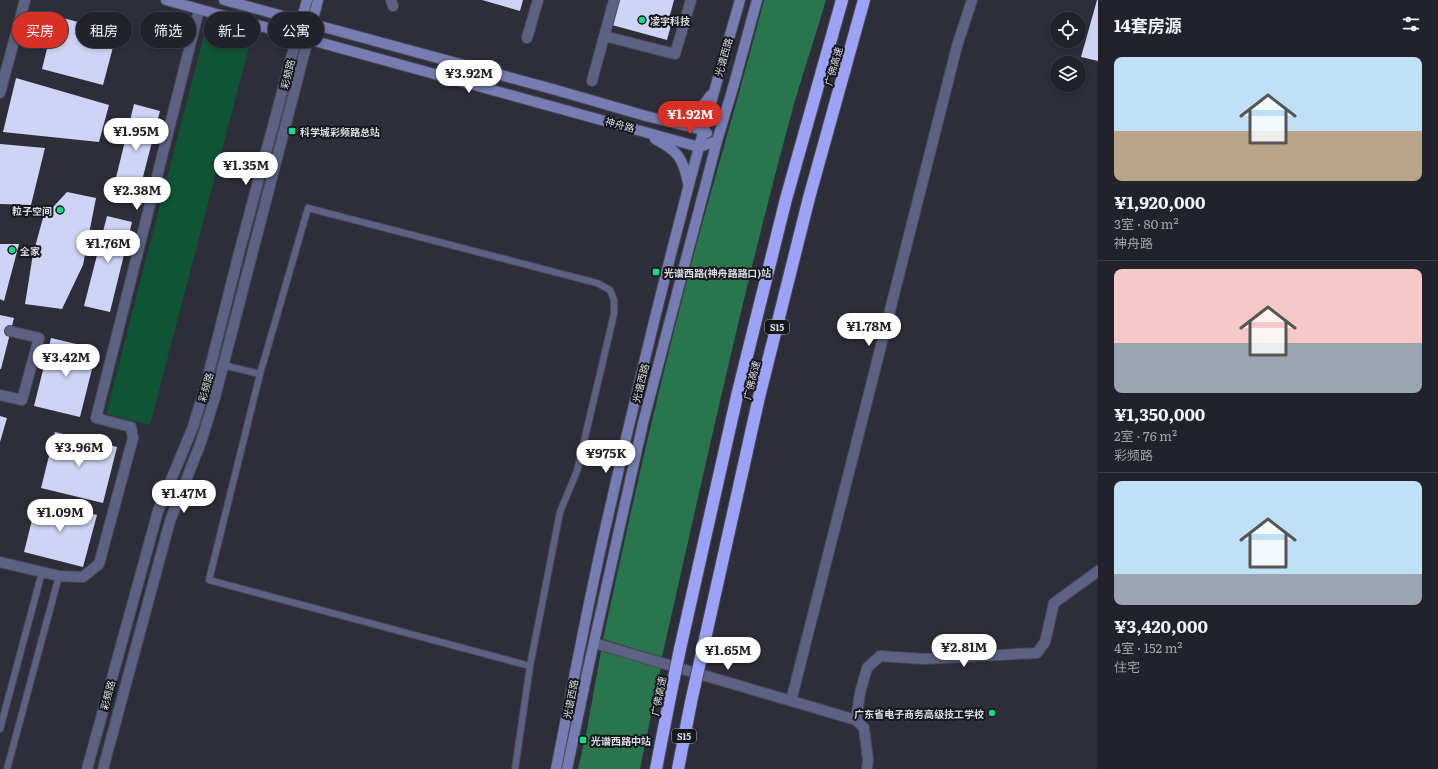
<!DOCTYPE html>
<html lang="zh">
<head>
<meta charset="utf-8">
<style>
	:root { --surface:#22222c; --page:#2a2a34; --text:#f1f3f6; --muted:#a2a4a9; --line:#3f3f48; --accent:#d93025 }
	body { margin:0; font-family:Literata,"Noto Sans SC",serif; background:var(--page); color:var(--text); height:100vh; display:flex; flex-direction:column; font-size:15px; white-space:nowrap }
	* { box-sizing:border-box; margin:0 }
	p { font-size:13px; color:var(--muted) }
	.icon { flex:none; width:22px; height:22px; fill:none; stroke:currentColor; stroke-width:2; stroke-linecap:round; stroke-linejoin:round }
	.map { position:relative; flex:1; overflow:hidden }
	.drawer { display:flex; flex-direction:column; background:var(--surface); width:340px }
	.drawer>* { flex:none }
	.hud { position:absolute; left:12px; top:12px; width:380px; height:36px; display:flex; gap:8px }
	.tools { position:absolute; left:1050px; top:12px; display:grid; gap:8px }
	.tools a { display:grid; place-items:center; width:36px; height:36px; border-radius:50%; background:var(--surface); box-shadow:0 2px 6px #0003,0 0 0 1px var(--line); font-size:20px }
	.price { position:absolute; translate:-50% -34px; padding:0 9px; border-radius:14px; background:#fff; color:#222; font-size:13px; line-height:26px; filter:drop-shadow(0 1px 2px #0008) }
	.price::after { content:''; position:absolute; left:50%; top:24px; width:12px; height:9px; margin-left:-6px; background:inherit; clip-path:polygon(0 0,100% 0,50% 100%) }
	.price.selected { background:var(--accent); color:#fff }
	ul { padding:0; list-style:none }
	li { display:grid; align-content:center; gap:8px; height:212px; padding:0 16px }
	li+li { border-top:1px solid var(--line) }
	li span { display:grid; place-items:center; height:124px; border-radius:8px; color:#555 }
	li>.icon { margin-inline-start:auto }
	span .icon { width:72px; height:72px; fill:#fffc; stroke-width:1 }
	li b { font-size:17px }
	h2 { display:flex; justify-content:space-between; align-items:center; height:48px; padding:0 16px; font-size:17px }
	.chip { padding:0 14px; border-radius:18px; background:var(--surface); box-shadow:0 2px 6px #0003,0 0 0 1px var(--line); font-size:14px; line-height:36px }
	.chip.selected { background:var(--accent); color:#fff }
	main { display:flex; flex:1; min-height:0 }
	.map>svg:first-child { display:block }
</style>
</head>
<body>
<main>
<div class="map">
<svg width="1098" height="769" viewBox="0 0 1098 769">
	<rect width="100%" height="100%" fill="#2d2e3a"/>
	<path fill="#0f5434" d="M204 35 249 47 150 425 106 414Z"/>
	<path fill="#28754e" d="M764 0H826C816 35 804 69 794 104 744 287 704 472 662 657L603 639C630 514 658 389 691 265 715 176 741 89 764 0Z
		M601 651 661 667 640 769H578L587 729Z"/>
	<path fill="#cfd4f7" d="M482 0H523L520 11Z
		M619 0H674L670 15 671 25 667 40 612 25Z
		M1097 0H1098V61L1081 57Z
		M55 16 117 32 103 85 42 69Z
		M16 78 109 105 99 142 3 132Z
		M134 104 160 111 137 200 112 194Z
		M0 144 45 148 31 205 0 204Z
		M67 192 96 198 83 265 62 309 25 304 33 254 43 218Z
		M107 216 132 222 110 312 84 306Z
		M0 244H19L4 301 0 299Z
		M0 315 14 318 1 369H0Z
		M51 338 97 349 80 417 34 406Z
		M0 416 7 418 0 442Z
		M55 432 117 447 103 503 41 488Z
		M37 500 97 515 83 567 24 552Z"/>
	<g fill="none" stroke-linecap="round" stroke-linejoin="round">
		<defs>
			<path id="lane" d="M223 365 260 374
				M0 729 42 572
				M7 769 59 576
				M515 769 530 666 560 512 577 471 614 314V300L610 290 597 283 308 208 260 374 209 580 530 666"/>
			<path id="street" d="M391 0 393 6
				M604 36 675 54 691 0
				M527 38 538 0
				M592 81 614 0
				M0 93 25 0
				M0 395 22 400 39 338 10 331
				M0 562 59 576 83 577 99 564 133 438 131 427 96 418 199 10
				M594 643 856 720
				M791 701 957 46 972 0
				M87 769 158 511 193 427 206 384 239 253 297 36
				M103 769 170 521 201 442 215 397 308 39
				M867 769 868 760 864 728 856 720 860 693 867 668 880 656 924 659 1037 653 1045 642 1054 603 1098 571"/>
			<path id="secondary" d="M166 0 699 147 717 141
				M224 0 556 90 646 116 703 130 707 133
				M297 36 307 0
				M308 39 318 0
				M666 117C690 118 696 116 711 95
				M655 139C678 151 683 158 688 183
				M556 769C573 683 589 597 609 512 648 340 691 169 740 0
				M567 769 588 669 643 423 717 141 734 84 757 0"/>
			<path id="highway" d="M680 649 737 396 786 199 842 0
				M701 657 759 397 809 198 864 0
				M656 769 670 697
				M678 769 691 702"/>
		</defs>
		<use href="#lane" stroke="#494a55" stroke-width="8"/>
		<use href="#street" stroke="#494a55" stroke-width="12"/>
		<use href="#secondary" stroke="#494a55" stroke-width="12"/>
		<use href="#highway" stroke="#494a55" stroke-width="14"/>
		<use href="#lane" stroke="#5d6183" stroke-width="6"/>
		<use href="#street" stroke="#5d6183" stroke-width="10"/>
		<use href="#secondary" stroke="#777cb2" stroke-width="10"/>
		<use href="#highway" stroke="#9ca3f7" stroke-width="12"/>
		<defs>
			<path id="highway-bridge" d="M670 697 680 649
				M691 702 701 657"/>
		</defs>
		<use href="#highway-bridge" stroke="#494a55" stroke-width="14" stroke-linecap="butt"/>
		<use href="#highway-bridge" stroke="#9ca3f7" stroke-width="12"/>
	</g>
	<g fill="#17d989" stroke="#16171c" stroke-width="1.5">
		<circle cx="642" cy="20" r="4"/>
		<rect x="288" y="127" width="8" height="8" rx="2"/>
		<circle cx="60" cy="210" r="4"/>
		<circle cx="12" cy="250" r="4"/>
		<rect x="652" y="268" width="8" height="8" rx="2"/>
		<circle cx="992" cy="713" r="4"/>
		<rect x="579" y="736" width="8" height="8" rx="2"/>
	</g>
	<g text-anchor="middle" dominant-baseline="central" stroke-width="4" stroke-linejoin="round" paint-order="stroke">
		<g fill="#16171c" stroke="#a1a2a8" stroke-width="1">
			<rect x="765" y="320" width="24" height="14" rx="3"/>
			<rect x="672" y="729" width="24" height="14" rx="3"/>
		</g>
		<g font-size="9" font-weight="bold" fill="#dcdde4">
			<text x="777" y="327">S15</text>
			<text x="684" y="736">S15</text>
		</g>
		<g font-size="10" font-weight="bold" fill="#dcdde4" stroke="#16171c" text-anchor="start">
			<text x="650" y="20">凌宇科技</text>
			<text x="300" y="131">科学城彩频路总站</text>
			<text x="52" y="210" text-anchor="end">粒子空间</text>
			<text x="20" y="250">全家</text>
			<text x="664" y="272">光谱西路(神舟路路口)站</text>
			<text x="984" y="713" text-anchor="end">广东省电子商务高级技工学校</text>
			<text x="591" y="740">光谱西路中站</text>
		</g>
		<g font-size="10" fill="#dcdde4" stroke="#16171c">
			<text transform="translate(723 57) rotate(-74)">光谱西路</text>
			<text transform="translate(833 66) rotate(-74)">广佛高速</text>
			<text transform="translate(287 74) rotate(-76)">彩频路</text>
			<text transform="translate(620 124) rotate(15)">神舟路</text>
			<text transform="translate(751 380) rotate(-76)">广佛高速</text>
			<text transform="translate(640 383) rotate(-76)">光谱西路</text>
			<text transform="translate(205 387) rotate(-74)">彩频路</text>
			<text transform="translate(107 695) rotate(-75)">彩频路</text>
			<text transform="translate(658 696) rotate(-79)">广佛高速</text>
			<text transform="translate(570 699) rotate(-79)">光谱西路</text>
		</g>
	</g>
</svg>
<div class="tools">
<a><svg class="icon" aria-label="locate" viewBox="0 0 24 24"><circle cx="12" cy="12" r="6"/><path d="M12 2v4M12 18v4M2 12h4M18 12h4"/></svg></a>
<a><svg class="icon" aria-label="layers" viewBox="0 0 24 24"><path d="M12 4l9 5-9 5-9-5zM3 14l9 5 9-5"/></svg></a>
</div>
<b class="price" style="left:469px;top:94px">¥3.92M</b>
<b class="price selected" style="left:690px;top:135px">¥1.92M</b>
<b class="price" style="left:136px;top:152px">¥1.95M</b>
<b class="price" style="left:246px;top:186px">¥1.35M</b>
<b class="price" style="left:137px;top:211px">¥2.38M</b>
<b class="price" style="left:108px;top:264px">¥1.76M</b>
<b class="price" style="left:869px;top:347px">¥1.78M</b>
<b class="price" style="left:66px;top:378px">¥3.42M</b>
<b class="price" style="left:79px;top:468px">¥3.96M</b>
<b class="price" style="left:606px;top:474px">¥975K</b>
<b class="price" style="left:184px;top:514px">¥1.47M</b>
<b class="price" style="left:60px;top:533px">¥1.09M</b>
<b class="price" style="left:964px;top:668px">¥2.81M</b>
<b class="price" style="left:728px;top:671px">¥1.65M</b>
<div class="hud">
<a class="chip selected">买房</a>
<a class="chip">租房</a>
<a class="chip">筛选</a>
<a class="chip">新上</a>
<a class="chip">公寓</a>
</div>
</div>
<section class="drawer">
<h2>14套房源<svg class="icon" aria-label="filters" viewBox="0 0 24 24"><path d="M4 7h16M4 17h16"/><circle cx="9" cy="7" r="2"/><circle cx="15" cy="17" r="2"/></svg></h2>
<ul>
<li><span style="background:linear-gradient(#bfe0f5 60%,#b9a48a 0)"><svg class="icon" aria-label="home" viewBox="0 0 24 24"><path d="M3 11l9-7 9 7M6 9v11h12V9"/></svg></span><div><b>¥1,920,000</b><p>3室 · 80 m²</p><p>神舟路</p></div></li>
<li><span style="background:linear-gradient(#f6c9c9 60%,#9aa5b1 0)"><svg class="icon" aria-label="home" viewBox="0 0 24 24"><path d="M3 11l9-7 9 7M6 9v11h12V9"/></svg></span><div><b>¥1,350,000</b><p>2室 · 76 m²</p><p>彩频路</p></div></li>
<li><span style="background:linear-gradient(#bfe0f5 75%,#9aa5b1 0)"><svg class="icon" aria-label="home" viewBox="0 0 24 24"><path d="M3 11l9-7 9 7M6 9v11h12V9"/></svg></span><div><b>¥3,420,000</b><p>4室 · 152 m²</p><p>住宅</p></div></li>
</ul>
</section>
</main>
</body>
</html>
